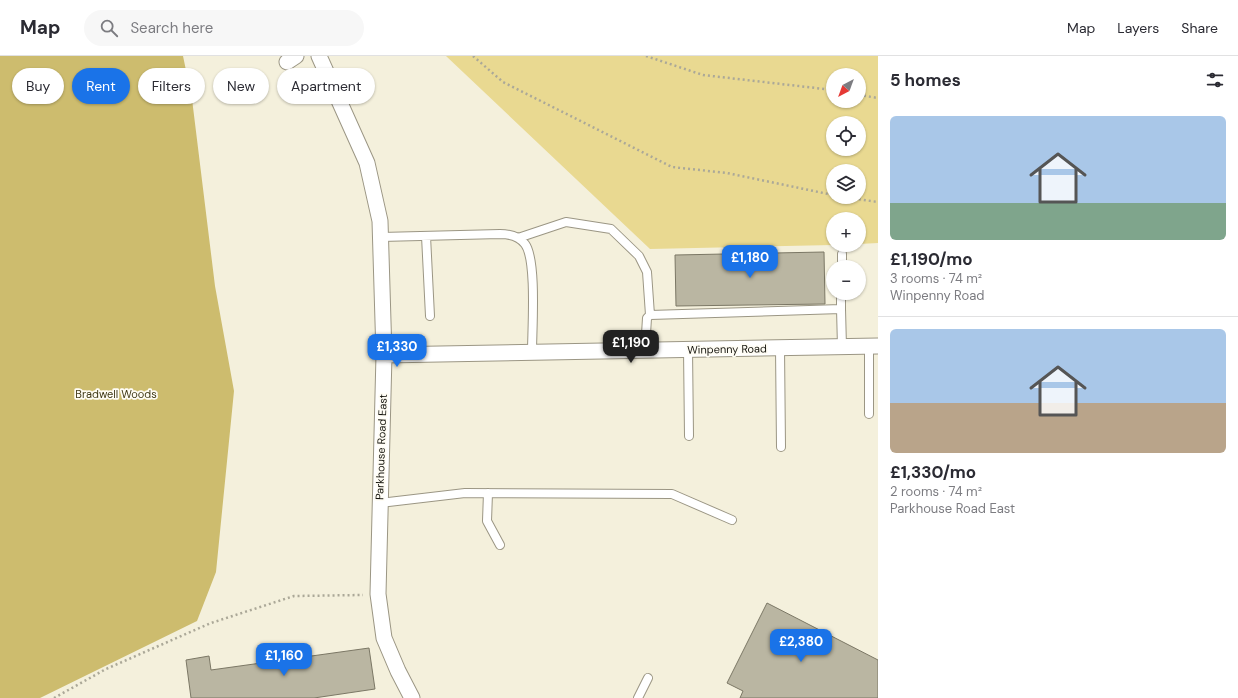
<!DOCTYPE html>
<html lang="en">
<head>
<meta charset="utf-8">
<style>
	:root { --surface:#fff; --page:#f7f7f7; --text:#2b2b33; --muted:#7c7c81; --line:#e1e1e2; --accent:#1a73e8 }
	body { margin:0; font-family:"DM Sans",sans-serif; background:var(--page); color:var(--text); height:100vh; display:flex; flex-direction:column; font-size:15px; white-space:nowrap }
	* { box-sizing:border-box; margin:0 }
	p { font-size:13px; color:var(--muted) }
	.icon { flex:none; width:22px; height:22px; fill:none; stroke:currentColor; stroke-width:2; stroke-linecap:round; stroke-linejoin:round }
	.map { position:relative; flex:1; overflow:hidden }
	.side { display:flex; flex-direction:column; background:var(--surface); width:360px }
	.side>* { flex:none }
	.guide { position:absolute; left:12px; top:12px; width:380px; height:36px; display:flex; gap:8px }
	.needle { width:26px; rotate:221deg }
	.buttons { position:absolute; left:826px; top:12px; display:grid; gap:8px }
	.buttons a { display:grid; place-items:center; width:40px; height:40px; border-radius:50%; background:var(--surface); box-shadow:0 1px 3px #0004; font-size:20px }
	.price { position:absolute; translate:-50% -34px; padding:0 9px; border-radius:8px; background:var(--accent); color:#fff; font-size:13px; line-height:26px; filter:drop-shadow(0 1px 2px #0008) }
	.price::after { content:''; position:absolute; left:50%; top:24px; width:12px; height:9px; margin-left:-6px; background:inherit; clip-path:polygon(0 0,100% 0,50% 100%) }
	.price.current { background:#222; color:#fff }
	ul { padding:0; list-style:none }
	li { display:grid; align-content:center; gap:8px; height:212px; padding:0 12px }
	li+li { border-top:1px solid var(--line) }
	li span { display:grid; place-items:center; height:124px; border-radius:6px; color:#555 }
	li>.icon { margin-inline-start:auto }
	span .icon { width:72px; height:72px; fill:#fffc; stroke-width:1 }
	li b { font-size:17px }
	h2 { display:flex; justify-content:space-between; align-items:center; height:48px; padding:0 12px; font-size:17px }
	.pill { padding:0 14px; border-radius:18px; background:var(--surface); box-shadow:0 1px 3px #0004; font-size:14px; line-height:36px }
	.pill.current { background:var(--accent); color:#fff }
	header { display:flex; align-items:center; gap:24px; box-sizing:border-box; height:56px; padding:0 20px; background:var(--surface); border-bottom:1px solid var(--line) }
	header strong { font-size:19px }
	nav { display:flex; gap:22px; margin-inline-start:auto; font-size:14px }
	.search { width:280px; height:36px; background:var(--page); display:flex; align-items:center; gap:10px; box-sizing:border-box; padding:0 14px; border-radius:22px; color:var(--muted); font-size:15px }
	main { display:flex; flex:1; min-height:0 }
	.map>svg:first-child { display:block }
</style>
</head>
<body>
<header>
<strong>Map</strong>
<div class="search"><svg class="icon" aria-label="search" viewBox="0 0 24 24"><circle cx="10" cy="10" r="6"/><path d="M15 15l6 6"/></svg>Search here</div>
<nav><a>Map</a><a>Layers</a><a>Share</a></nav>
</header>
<main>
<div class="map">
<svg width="878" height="642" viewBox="0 0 878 642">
	<rect width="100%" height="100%" fill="#f4f0dc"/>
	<path fill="#e9d991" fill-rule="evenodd" d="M446 0H878V187L859 188V163H833V189L650 193ZM833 19H859V45H833ZM833 67H859V93H833ZM833 115H859V141H833Z"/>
	<path fill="#cdbc6e" d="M0 0H183L192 43 215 230 234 335 216 516 197 565 40 642H0Z"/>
	<path fill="#bab6a2" stroke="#7b7765" d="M824 196 825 248 676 250 675 199Z
		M767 547 878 604V642H740L743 635 727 627Z
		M369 592 375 633 314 642H191L186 604 209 600 211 614Z"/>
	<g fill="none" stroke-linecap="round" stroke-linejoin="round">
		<defs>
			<path id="lane" d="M426 180 430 260
				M381 181 500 178C510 178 519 180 525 188 537 204 532 274 532 296
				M518 182 566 166 611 173 639 200 647 216 650 259
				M842 211V198
				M841 253V237
				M869 290V358
				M780 292 781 391
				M688 293 689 380
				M645 294 647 262 650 259 841 253 842 291
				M488 437 487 465 500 489
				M380 447 465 437 672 438 732 464
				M638 642 648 622"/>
			<path id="street" d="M319 0 367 107 380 165 384 299 378 538 384 582 398 615 412 642
				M287 6 296 0
				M384 299 878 290"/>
		</defs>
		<use href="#lane" stroke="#9b9684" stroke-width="10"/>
		<use href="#street" stroke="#9b9684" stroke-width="17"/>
		<path stroke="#aba898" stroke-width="2.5" stroke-dasharray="2 3" stroke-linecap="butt" d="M473 0 503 26 672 111 727 117 833 139
			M646 0 703 19 833 34
			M859 39 878 42
			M844 141 878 146
			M54 642 106 613 211 567 294 540 363 539"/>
		<use href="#lane" stroke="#fff" stroke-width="8"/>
		<use href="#street" stroke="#fff" stroke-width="15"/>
	</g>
	<g text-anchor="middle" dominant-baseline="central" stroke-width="3.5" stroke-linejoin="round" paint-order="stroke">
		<g font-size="11" fill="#15140d" stroke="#fffdf5">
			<text transform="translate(727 293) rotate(-1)">Winpenny Road</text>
			<text transform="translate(381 391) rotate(-88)">Parkhouse Road East</text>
		</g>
		<g font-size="11" fill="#413a17" stroke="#fffdf5">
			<text x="116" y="338">Bradwell Woods</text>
		</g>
	</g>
</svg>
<div class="buttons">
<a><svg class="needle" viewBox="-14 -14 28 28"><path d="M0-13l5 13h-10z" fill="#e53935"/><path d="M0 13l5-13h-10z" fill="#7c7c81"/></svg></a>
<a><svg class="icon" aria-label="locate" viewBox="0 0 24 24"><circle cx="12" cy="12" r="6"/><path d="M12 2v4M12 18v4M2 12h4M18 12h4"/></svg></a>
<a><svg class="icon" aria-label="layers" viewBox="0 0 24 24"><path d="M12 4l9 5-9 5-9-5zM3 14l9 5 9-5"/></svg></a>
<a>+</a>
<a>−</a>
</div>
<b class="price" style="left:750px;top:223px">£1,180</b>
<b class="price current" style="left:631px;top:308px">£1,190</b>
<b class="price" style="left:397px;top:312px">£1,330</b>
<b class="price" style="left:801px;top:607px">£2,380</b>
<b class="price" style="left:284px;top:621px">£1,160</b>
<div class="guide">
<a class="pill">Buy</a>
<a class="pill current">Rent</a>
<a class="pill">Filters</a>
<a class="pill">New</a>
<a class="pill">Apartment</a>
</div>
</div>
<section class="side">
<h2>5 homes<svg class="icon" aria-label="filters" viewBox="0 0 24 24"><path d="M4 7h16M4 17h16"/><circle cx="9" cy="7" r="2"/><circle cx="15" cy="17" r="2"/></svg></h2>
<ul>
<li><span style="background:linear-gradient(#a9c7e8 70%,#7fa58c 0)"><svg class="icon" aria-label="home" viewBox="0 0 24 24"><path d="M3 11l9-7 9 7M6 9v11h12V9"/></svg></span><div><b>£1,190/mo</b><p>3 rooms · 74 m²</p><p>Winpenny Road</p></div></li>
<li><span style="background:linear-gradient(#a9c7e8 60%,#b9a48a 0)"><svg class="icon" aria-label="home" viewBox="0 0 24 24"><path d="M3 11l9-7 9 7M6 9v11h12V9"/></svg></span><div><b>£1,330/mo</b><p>2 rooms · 74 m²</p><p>Parkhouse Road East</p></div></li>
</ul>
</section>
</main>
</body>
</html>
